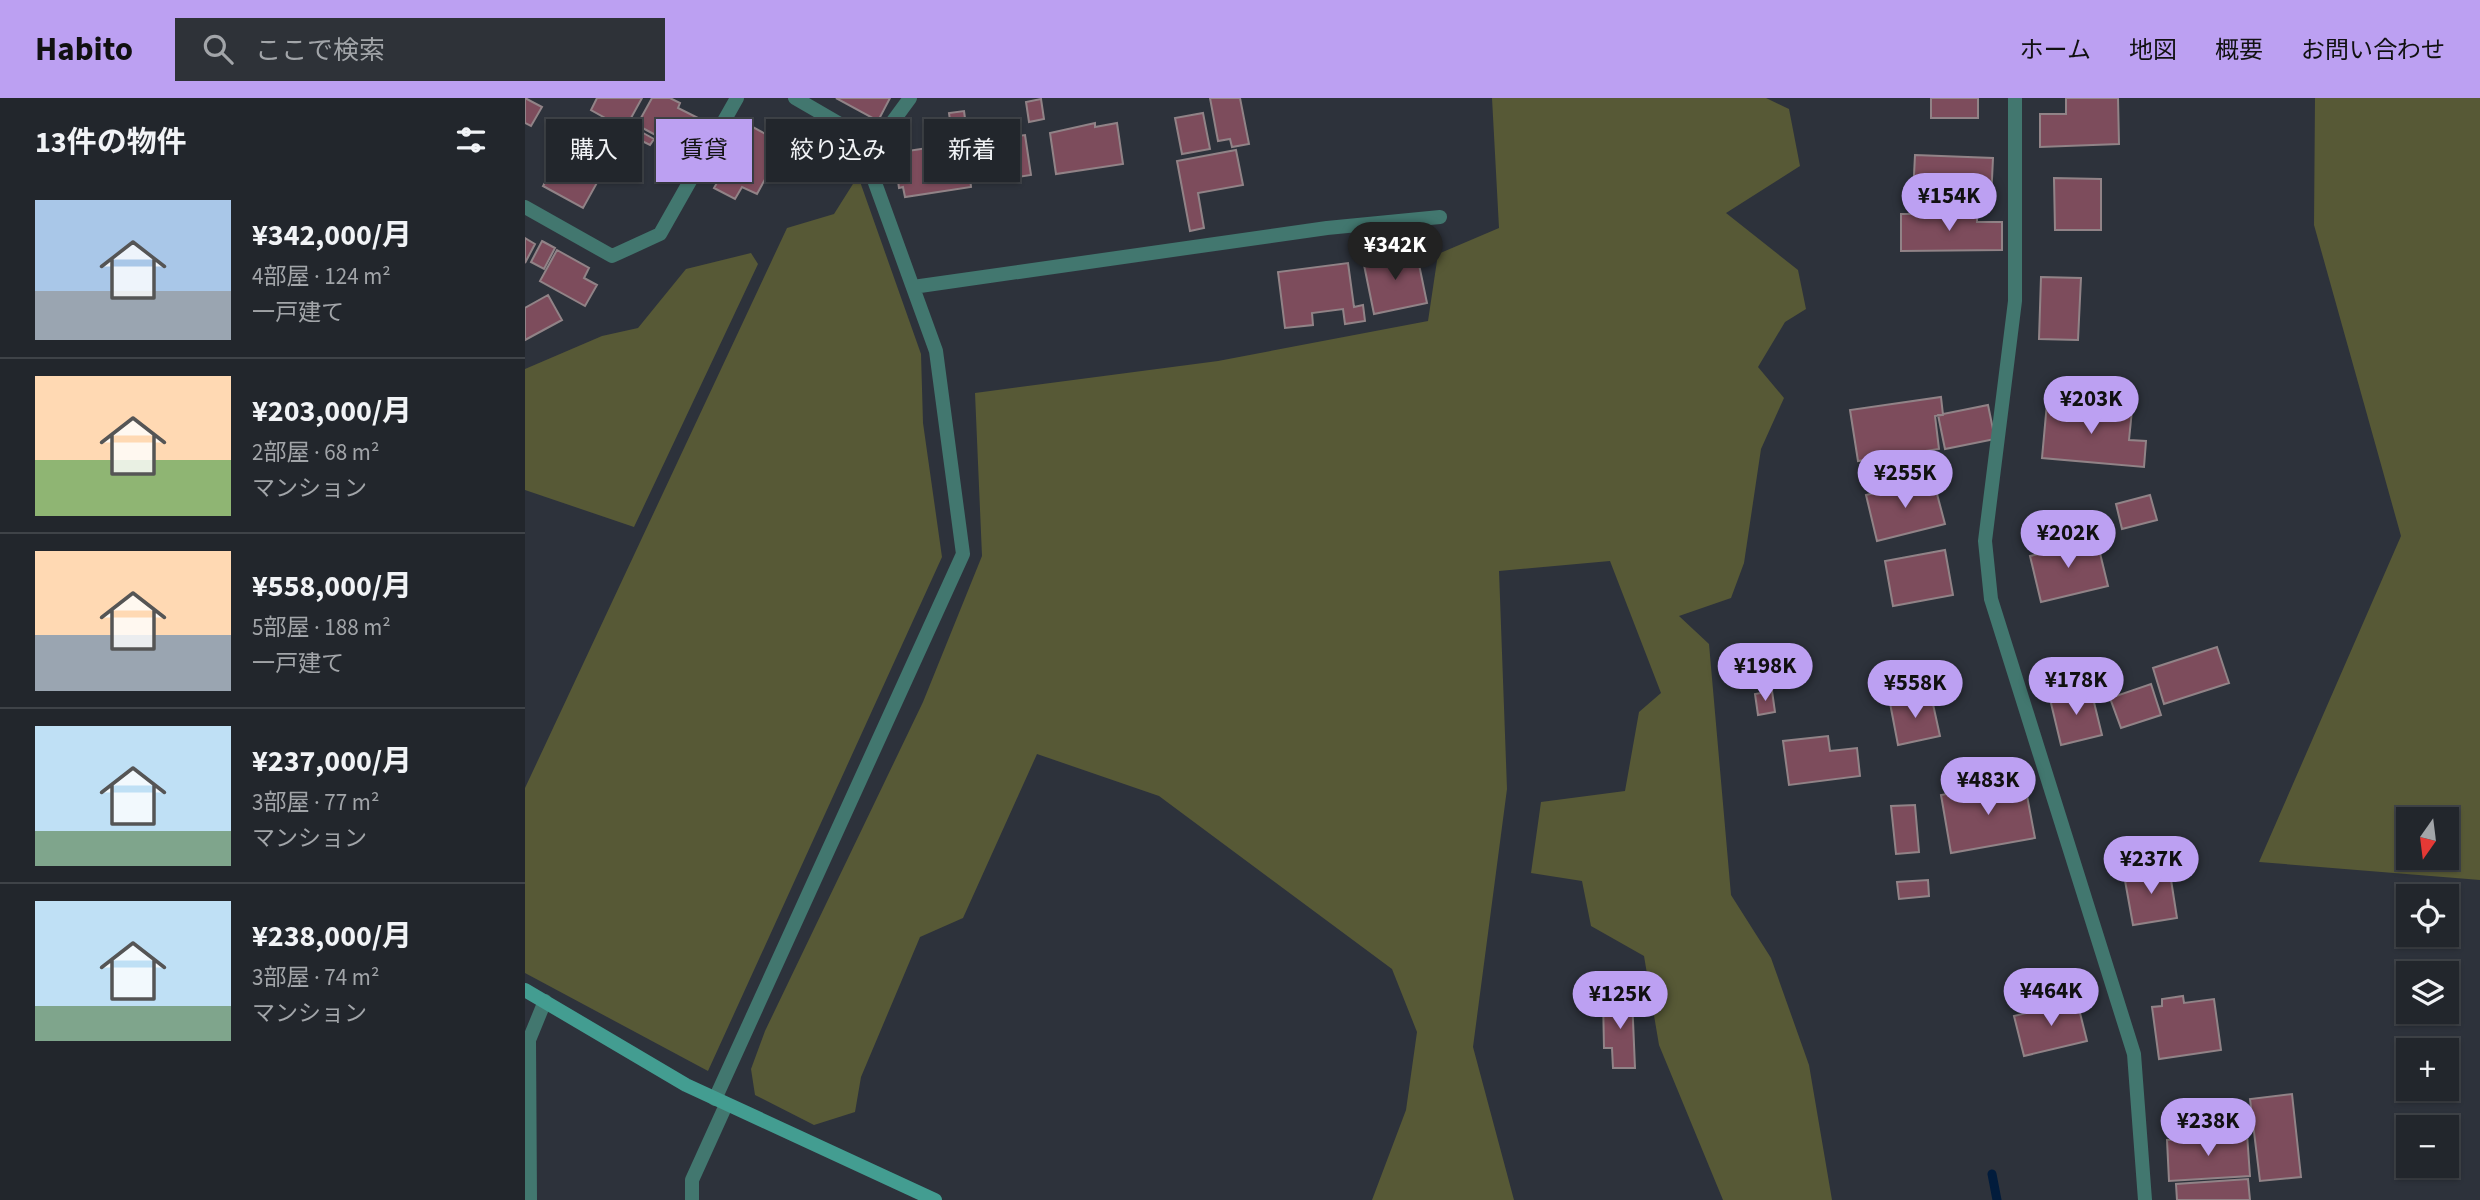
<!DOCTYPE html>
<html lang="ja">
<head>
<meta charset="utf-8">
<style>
	:root { --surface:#22262c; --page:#2e3238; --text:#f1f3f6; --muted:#a2a5a9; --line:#3f4348; --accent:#bca0f2 }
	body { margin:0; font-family:"Source Sans 3","Noto Sans JP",sans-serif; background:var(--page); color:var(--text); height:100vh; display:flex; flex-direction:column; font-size:26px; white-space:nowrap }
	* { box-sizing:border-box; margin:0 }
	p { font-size:23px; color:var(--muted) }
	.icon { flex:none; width:38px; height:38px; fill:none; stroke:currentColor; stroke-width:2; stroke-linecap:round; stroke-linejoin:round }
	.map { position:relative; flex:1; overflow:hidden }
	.drawer { display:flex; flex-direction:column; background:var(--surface); width:525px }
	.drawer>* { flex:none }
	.top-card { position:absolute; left:21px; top:21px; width:665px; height:63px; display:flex; gap:14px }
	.needle { width:46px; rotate:194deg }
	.fabs { position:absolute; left:1871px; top:709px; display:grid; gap:14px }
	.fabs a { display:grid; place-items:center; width:63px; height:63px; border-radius:0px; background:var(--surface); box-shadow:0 2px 5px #0004,0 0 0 2px var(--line); font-size:35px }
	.price { position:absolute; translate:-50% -60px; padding:0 16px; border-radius:24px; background:var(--accent); color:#111; font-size:23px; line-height:46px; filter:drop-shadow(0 2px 4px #0008) }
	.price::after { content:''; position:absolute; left:50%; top:42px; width:21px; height:16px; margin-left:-10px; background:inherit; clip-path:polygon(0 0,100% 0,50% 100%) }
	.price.on { background:#222; color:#fff }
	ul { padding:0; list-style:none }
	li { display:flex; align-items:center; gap:21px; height:175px; padding:0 35px }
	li+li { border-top:2px solid var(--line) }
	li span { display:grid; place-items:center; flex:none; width:196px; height:140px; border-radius:0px; color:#555 }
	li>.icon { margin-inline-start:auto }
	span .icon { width:84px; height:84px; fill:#fffc; stroke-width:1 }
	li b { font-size:30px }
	h2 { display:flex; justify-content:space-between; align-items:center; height:84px; padding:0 35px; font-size:30px }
	.pill { padding:0 24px; border-radius:0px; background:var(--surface); box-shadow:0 2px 5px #0004,0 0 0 2px var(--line); font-size:24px; line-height:63px }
	.pill.on { background:var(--accent); color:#111 }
	header { display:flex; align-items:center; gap:42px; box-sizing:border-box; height:98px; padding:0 35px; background:var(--accent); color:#111 }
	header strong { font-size:33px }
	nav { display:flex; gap:38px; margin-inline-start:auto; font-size:24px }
	.search { width:490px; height:63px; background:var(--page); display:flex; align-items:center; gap:18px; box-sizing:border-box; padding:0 24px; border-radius:0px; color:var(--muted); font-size:26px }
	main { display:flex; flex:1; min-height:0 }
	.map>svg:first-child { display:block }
</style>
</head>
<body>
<header>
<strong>Habito</strong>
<div class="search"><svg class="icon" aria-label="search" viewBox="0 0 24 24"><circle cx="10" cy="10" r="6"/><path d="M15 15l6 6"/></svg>ここで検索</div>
<nav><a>ホーム</a><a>地図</a><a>概要</a><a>お問い合わせ</a></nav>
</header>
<main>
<section class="drawer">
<h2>13件の物件<svg class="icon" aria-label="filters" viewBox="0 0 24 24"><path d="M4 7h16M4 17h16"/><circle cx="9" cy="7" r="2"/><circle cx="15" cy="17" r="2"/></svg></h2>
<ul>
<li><span style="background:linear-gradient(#a9c7e8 65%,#9aa5b1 0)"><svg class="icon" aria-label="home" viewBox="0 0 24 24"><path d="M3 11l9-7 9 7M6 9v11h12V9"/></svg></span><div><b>¥342,000/月</b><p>4部屋 · 124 m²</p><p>一戸建て</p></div></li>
<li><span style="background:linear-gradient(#ffd9b3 60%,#8fb573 0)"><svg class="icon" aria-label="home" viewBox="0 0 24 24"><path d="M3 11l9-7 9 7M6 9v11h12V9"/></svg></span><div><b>¥203,000/月</b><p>2部屋 · 68 m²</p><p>マンション</p></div></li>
<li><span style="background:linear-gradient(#ffd9b3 60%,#9aa5b1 0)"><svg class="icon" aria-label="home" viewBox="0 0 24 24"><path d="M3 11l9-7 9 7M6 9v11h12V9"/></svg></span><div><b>¥558,000/月</b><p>5部屋 · 188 m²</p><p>一戸建て</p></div></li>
<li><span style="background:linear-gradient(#bfe0f5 75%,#7fa58c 0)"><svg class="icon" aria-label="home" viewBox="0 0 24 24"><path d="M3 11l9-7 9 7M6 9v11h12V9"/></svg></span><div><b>¥237,000/月</b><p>3部屋 · 77 m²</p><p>マンション</p></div></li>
<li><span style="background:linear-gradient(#bfe0f5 75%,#7fa58c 0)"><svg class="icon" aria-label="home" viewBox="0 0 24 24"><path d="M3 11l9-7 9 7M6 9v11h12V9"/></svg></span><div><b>¥238,000/月</b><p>3部屋 · 74 m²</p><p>マンション</p></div></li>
</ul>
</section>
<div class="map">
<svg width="1955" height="1102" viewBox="0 0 1955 1102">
	<rect width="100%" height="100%" fill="#2d323b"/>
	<path fill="#575936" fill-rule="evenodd" d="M967 0H1241L1264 11 1275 68 1201 115 1273 172 1281 211 1260 224 1233 269 1259 300 1236 351 1219 465 1206 500 1154 518 1184 546 1206 797 1246 860 1284 967 1307 1102H1198L1134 947 1119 858 1066 828 1057 783 1006 775 1016 704 1100 693 1114 614 1136 595 1085 463 974 473 982 691 948 949 989 1102H847L881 1012 892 934 867 871 634 698 512 656 438 820 395 839 336 979 330 1014 289 1027 230 997 226 971 240 933 398 604 457 458 450 295 693 263 903 223 913 156 974 130Z
		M1790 0H1955V782L1734 764 1876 438 1789 127ZM1883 721H1922V760H1883Z
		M333 78 396 256 398 325 417 459 183 973 0 875V690L262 130 309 116Z
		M226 155 233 166 109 429 0 392V271L77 238 113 230 161 171Z"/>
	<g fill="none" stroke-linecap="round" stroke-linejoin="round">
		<path stroke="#021c3c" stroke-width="9" d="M1467 1076 1472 1102"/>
	</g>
	<path fill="#7d4c5c" stroke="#918387" stroke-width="2" d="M0 0 17 9 6 28 0 25Z
		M72 0H117L100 31 66 12Z
		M127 0H145L155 5 153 10 177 22 160 53 112 27Z
		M311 0H365L353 23Z
		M685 0H715L724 46 707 49 705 41 693 43Z
		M1406 0H1453V20H1406Z
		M1541 0H1593L1594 46 1515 49V16H1541Z
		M516 1 519 21 504 24 501 4Z
		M439 13 442 35 427 37 424 15Z
		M678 15 685 51 657 56 650 20Z
		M570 25V29L592 25 598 66 531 76 525 35Z
		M224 27 259 46 232 96 217 89 210 101 189 90Z
		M84 28 99 36 58 110 18 88 48 36 61 43 66 34 77 40Z
		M111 31 129 41 125 47 107 38Z
		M500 37 506 77 459 84 453 43Z
		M443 44 448 79H445L446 89 380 99 378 89 374 90 369 55Z
		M138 46 159 57 156 65 134 53Z
		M711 52 718 87 673 95 679 130 665 133 652 63Z
		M1390 57 1468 60 1466 102 1388 98Z
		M1529 80 1576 81V132H1530Z
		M1376 116H1452V124H1477V152L1376 153Z
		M0 140 10 146 0 165Z
		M17 143 30 150 19 171 6 164Z
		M32 152 64 170 59 180 72 187 60 208 15 183Z
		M891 152 902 205 849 216 838 162Z
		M823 165 829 209 838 207 840 223 820 226 818 211 787 215 788 227 760 230 753 174Z
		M1516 179 1556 180 1553 242 1514 241Z
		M23 197 37 222 0 242V210Z
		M1416 299 1418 317 1410 318 1414 351 1333 363 1325 312Z
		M1522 305 1607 312 1604 342 1621 343 1619 369 1517 360Z
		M1463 307 1470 341 1420 351 1413 317Z
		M1408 381 1420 426 1352 443 1341 397Z
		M1625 397 1632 422 1597 431 1591 406Z
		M1538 441 1540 450 1572 443 1583 488 1516 504 1505 458 1519 455 1517 446Z
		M1420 452 1428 497 1368 508 1360 463Z
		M1692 549 1704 585 1639 606 1628 570Z
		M1626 586 1636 617 1596 630 1585 600Z
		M1566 592 1577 637 1536 647 1525 601Z
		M1247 593 1250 614 1233 617 1230 596Z
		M1406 597 1415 638 1373 647 1365 605Z
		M1303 638 1305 653 1332 650 1335 678 1264 687 1258 643Z
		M1499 682 1510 740 1426 755 1416 697Z
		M1390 707 1394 754 1371 756 1366 708Z
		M1644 769 1652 820 1608 827 1599 777Z
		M1403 782 1404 798 1374 801 1372 784Z
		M1658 898 1659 905 1689 901 1696 952 1634 961 1627 909 1637 908V901Z
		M1107 899 1110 970H1088L1087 950H1079L1078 900Z
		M1552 903 1562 943 1499 958 1489 918Z
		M1767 996 1776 1079 1735 1083 1725 1001Z
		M1722 1036 1725 1078 1644 1083 1642 1042Z
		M1723 1081 1725 1102H1652L1651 1086Z"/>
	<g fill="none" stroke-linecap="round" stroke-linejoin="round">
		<path stroke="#42776f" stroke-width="14" d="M1490 0V203L1460 443 1466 501 1609 956 1620 1102
			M341 60 385 0
			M0 109 87 158 135 136 212 0
			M388 189 802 130 915 119
			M190 1001 438 456 411 253 341 60 327 33 270 0
			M5 1102 4 942 20 903
			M167 1102V1082L201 1007"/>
		<path stroke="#439d91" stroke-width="14" d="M0 892 161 987 410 1102"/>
	</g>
</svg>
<div class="fabs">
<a><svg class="needle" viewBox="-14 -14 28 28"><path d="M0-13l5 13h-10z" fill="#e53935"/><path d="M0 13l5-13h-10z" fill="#a2a5a9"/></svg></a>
<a><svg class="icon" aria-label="locate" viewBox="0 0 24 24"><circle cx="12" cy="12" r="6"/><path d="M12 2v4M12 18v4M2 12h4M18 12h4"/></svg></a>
<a><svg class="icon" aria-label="layers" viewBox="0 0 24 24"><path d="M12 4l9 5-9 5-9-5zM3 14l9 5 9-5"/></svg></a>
<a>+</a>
<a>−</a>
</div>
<b class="price" style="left:1424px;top:135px">¥154K</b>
<b class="price on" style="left:870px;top:184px">¥342K</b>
<b class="price" style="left:1566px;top:338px">¥203K</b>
<b class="price" style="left:1380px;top:412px">¥255K</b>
<b class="price" style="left:1543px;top:472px">¥202K</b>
<b class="price" style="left:1240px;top:605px">¥198K</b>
<b class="price" style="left:1551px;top:619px">¥178K</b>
<b class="price" style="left:1390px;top:622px">¥558K</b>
<b class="price" style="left:1463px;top:719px">¥483K</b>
<b class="price" style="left:1626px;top:798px">¥237K</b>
<b class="price" style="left:1526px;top:930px">¥464K</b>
<b class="price" style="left:1095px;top:933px">¥125K</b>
<b class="price" style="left:1683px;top:1060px">¥238K</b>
<div class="top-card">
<a class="pill">購入</a>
<a class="pill on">賃貸</a>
<a class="pill">絞り込み</a>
<a class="pill">新着</a>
</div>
</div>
</main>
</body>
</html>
